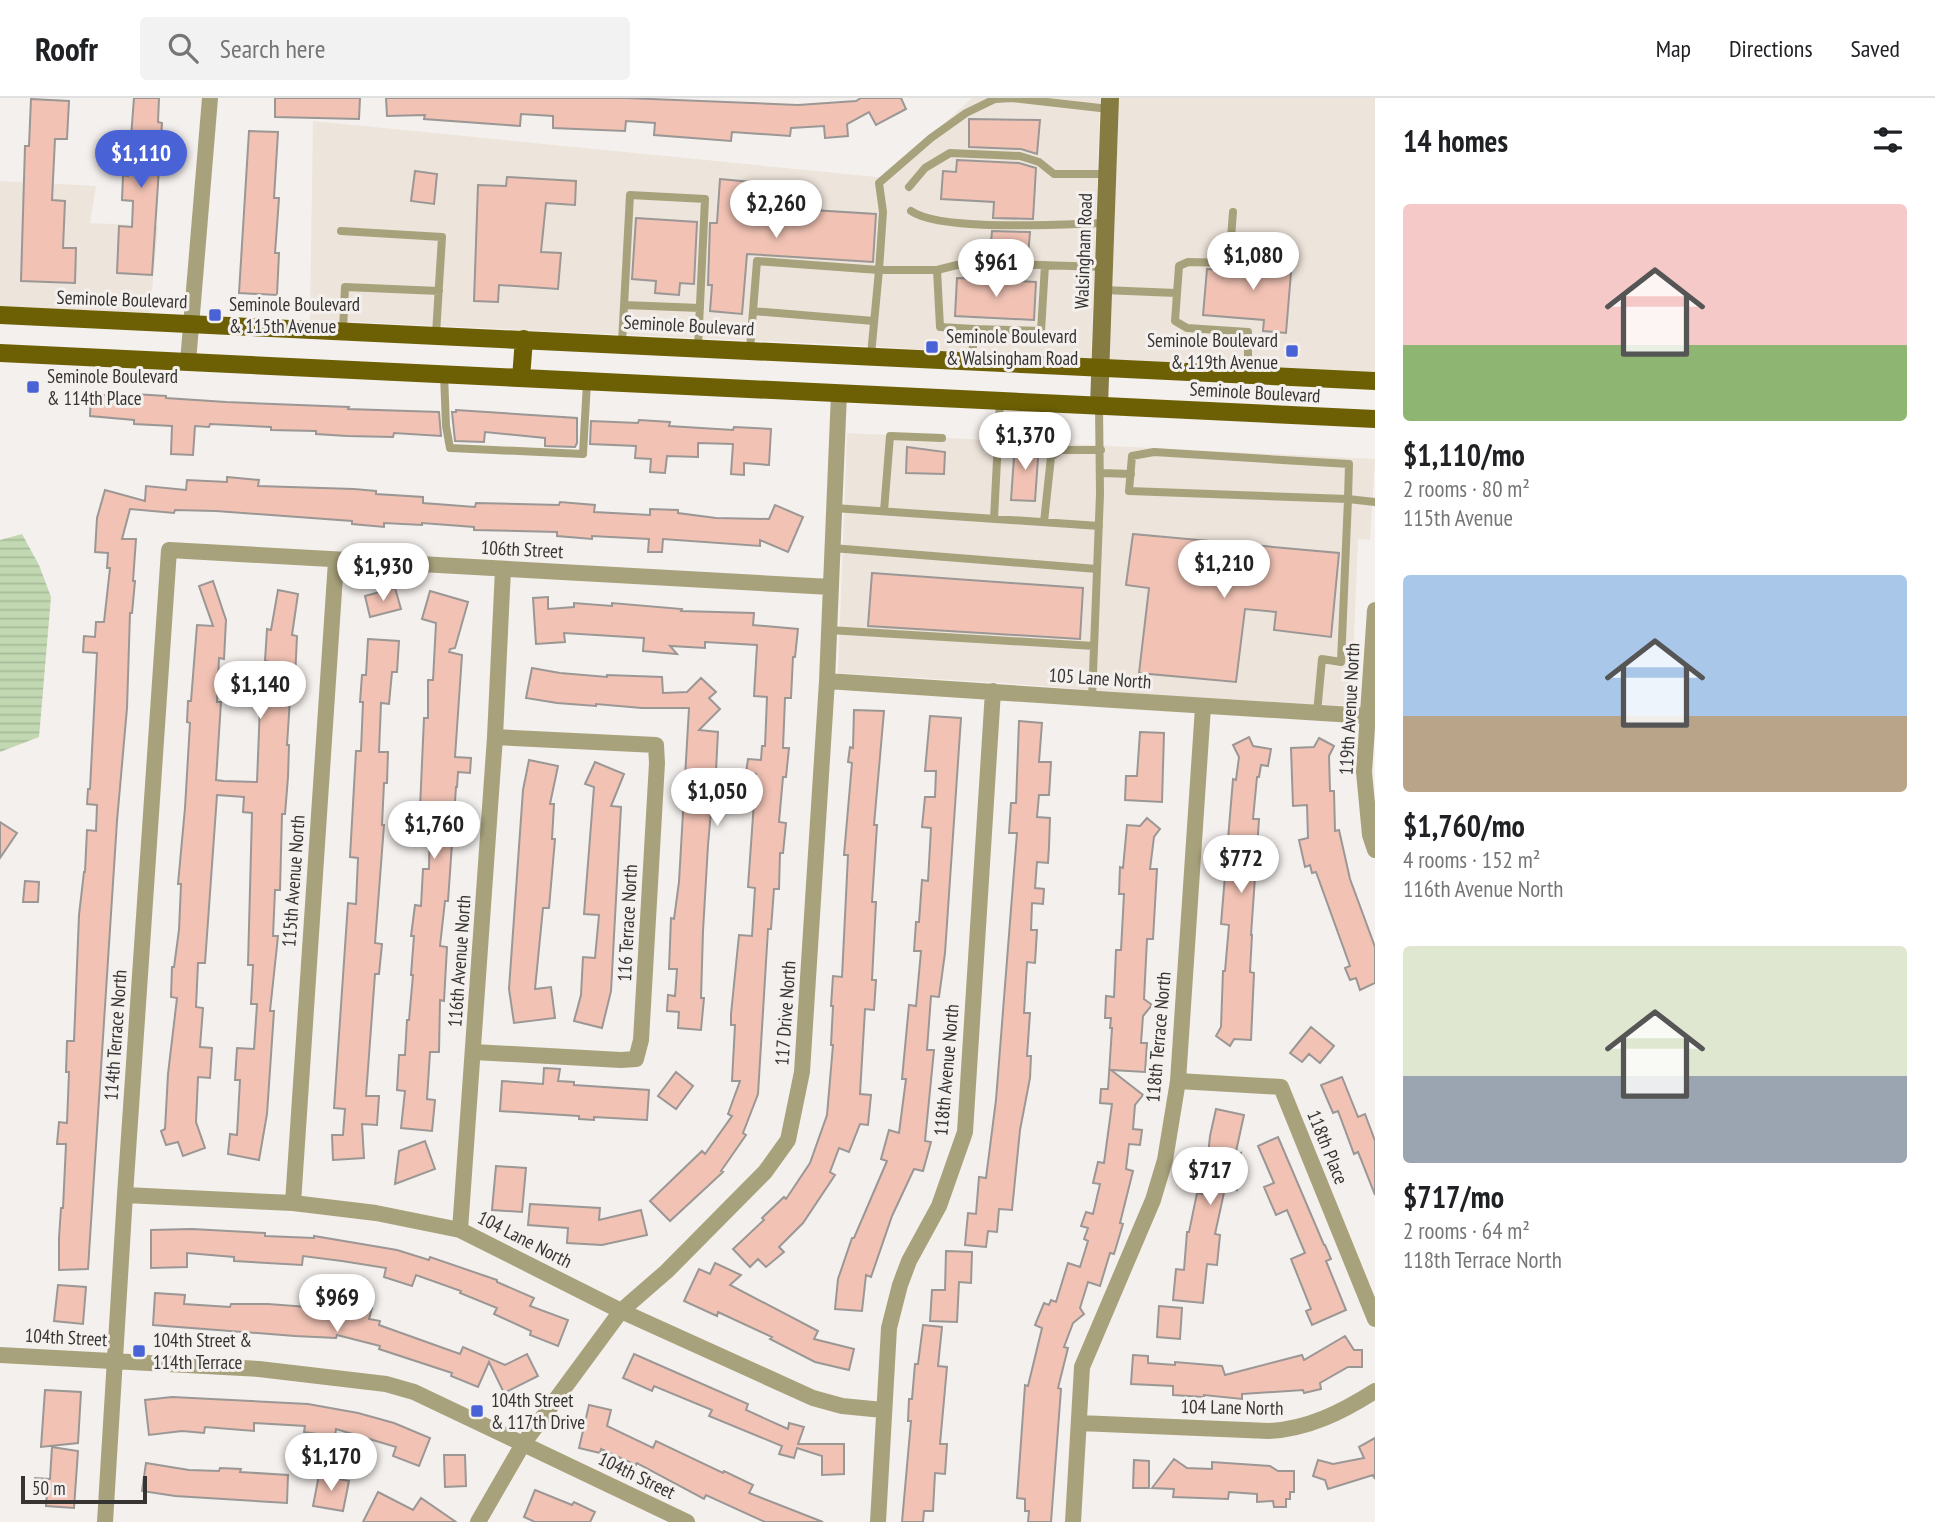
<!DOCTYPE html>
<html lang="en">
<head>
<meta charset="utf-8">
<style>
	:root { --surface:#fff; --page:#f2f2f2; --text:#202124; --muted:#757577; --line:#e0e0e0; --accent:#4962d6 }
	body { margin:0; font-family:"PT Sans Narrow",sans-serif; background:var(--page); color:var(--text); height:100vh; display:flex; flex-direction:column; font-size:26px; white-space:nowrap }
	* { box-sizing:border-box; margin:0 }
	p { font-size:23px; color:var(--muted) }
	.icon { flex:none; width:38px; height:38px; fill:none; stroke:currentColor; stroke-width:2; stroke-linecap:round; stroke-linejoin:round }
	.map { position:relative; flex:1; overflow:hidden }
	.details { display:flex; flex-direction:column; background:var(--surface); width:560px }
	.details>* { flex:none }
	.scale { position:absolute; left:21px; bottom:18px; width:126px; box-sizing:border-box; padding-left:7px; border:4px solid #363534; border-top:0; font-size:19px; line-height:24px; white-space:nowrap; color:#363534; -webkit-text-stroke:5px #f4f0ed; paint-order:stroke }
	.price { position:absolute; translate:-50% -60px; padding:0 16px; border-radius:24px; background:#fff; color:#222; font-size:23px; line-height:46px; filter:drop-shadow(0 2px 4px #0008) }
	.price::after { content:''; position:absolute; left:50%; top:42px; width:21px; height:16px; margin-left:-10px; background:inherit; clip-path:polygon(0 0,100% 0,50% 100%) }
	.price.selected { background:var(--accent); color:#fff }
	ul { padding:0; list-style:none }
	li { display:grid; align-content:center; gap:14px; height:371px; padding:0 28px }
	li span { display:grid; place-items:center; height:217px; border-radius:7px; color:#555 }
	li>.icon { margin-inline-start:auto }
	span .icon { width:126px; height:126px; fill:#fffc; stroke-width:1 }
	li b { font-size:30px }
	h2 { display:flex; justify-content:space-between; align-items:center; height:84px; padding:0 28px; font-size:30px }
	header { display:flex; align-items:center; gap:42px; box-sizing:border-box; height:98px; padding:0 35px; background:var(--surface); border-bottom:2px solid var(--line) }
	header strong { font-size:33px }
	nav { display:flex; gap:38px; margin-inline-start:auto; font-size:24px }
	.search { width:490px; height:63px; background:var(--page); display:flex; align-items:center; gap:18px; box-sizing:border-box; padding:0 24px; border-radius:7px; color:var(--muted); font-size:26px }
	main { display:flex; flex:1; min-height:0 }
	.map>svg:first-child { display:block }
</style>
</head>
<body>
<header>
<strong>Roofr</strong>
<div class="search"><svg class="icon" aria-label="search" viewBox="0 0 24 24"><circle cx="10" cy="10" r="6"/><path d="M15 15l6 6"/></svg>Search here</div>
<nav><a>Map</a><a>Directions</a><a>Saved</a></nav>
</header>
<main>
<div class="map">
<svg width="1375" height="1424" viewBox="0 0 1375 1424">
	<defs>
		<pattern id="water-rules" width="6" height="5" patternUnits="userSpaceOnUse" patternTransform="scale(1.75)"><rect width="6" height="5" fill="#c2d8b2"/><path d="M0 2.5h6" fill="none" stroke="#a7ba9a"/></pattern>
	</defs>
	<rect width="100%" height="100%" fill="#f4f0ed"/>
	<path fill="#ede4db" d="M972 0H1100L1091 262 850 247 310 222 313 23 886 80Z
		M1119 0H1375V275L1110 263Z
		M0 83 96 88 90 125 158 128 150 215 0 208Z
		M847 335 1375 361 1370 442 1358 441 1351 608 1203 601 1003 585 838 575Z"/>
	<path fill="url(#water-rules)" d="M22 436 39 467 51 499 39 639 0 654V442Z"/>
	<path fill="#f2c3b5" stroke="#9b9795" stroke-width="2" d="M134 0H159L158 24 162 25 152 177 117 175 119 128 132 129 133 103 122 102 123 77 128 78Z
		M275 0H360L359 21 275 19Z
		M386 0H626L798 7 856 3 861 0H901L906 11 876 27 869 14 847 26 848 38 825 40 824 28 791 30 790 38 732 34 731 43 654 37 655 25 626 23 625 33 553 30V18L521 16 520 28 424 21 425 17 387 18Z
		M31 1 69 3 67 41H55L52 102 65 103 63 150H76L75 185 21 183 25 48H29Z
		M969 21 1040 22 1037 56 1021 51 969 49Z
		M249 33 278 34 274 100H279L275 155H279L277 197 239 195Z
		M957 62 1019 65 1036 70 1033 121 993 120 994 104 941 101 943 73 956 74Z
		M415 73 437 76 434 106 411 103Z
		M507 79 576 83 575 107 546 105 541 154 561 155 558 191 499 187 498 204 474 203 478 87 506 88Z
		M720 81 751 84 748 108 876 116 873 164 747 156 742 216 710 213 712 187H708L710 125H717Z
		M636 120 697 124 694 186 680 185 679 197 655 195 656 183 632 181Z
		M992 133 1030 134 1028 158 990 156Z
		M1268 148 1293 150 1286 235 1263 233 1264 222 1203 217 1207 171 1266 173Z
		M957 180 1036 184 1034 222 955 218Z
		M91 296 135 300V296L166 298V300L226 304 349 309 348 311 439 314 441 338 394 335 393 339 347 338 316 336V333L271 332V329L210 326 209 329 195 328 193 357 171 356 172 328 134 326V322L90 318Z
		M456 312 577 320V345L575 349 545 348V340L485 334 484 344 455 343 452 314H456Z
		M639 322 670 324 669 328 733 332 734 329 771 331 769 367 744 365V377L731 376 733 346 698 345V359L667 358 665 375 650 374 651 361 635 360 636 348 590 346 591 323 638 325Z
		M1015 345 1039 346 1035 403 1011 402Z
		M907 349 945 354 944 376 906 375Z
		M227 379 259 382 258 388 354 391 376 393V396L423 399V405L475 409 476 405 559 407 560 404 595 407 594 414 650 417V411L678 412V415L716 420 769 421 775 407 803 419 788 454 760 442V448L663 441 662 454H648L649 441 592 438V441L557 438V434L474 432V429L422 425V427L384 425V429L352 426V423L216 413 175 412 174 415 130 411 122 441H136L133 483H135L132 515H130L127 610 117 723 88 1171 59 1172V1140L61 1110H63L66 1046H57L59 1024 67 1025 69 974H66L67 943H74L79 817 84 774H85L87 732 96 733 97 707 87 706 88 691H90L97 555 83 554 84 538 95 539 96 524H104L110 470H107L108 455 95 454 97 420 105 392 145 403 146 388 186 392 187 382 227 384Z
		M1133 436 1339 455 1331 539 1274 532 1276 514 1245 511 1236 584 1139 575 1149 490 1126 487Z
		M872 475 1083 490 1080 541 868 528Z
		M213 483 226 522 224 561 219 560 217 604H221L216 682 224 683 257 684 260 607 270 608 271 564 265 563 267 531 271 532 278 492 298 496 292 537 297 538 294 602 290 601 287 647H289L288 679 285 716H282L280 792H275L273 838H278L270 913H274L267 1016 259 1062 228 1056 230 1036 237 1037 240 982H235L237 950 254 951 257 906H251L253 867H248L252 715 243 714 244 699 217 697 205 865H198L196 909 203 910 200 949 212 950 210 980 198 979 196 1024 205 1050 183 1058 178 1044 166 1047 161 1033 165 1031 168 976 177 900 171 899 172 869H174L179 832 181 786H178L185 710 190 625 187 624 188 603H191L197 527 213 528 199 488Z
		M395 490 401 511 370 519 365 498Z
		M430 493 468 504 455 550 450 551 449 554 462 557 455 659 471 660 470 675 458 674 457 689H456L448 803H445L440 848 447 849 444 903 440 902 439 954H430L427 1001 435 1002 432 1033 401 1030 405 993 397 992 399 957H405L407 922H409L413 877H411L414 838H411L415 807 421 808 423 771H429L430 726 416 725 417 710H420L424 620H428V582H433L436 525 422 521Z
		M548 499V511L574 509V505L612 508V505L682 511 681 513 754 515 753 527 798 531 795 559H793L791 600H785L783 650H789L786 679H783L779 724 786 725 783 755H780L779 791H774L771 831H768L758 996 743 1035 746 1037 721 1073 723 1074 670 1123 650 1103 702 1053 705 1056 732 1018 728 1016 740 983H732L735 927H731V916L739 837 752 838 755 790 748 789 756 676 746 675 748 661 761 662 762 648H765L767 599 754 598 757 547 705 544V550L670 548 677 556 643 553 644 540 564 535 565 544 536 546 533 500Z
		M368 541 399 543 397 574H392L389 606 381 605 379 654H388L387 685H384L382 727H384L375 845 382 846 379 876H375L366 998H379L377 1027 362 1026 364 1060 333 1062 332 1037H343L345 1011 334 1010 348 805 356 806 358 760 350 759 356 653H361L363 604H360L362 577H366Z
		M532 570 560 575 607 579V577L662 579 663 595 687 594 701 580 716 594 709 600 720 611 699 632 718 634 715 692H713L708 747 703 833 701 900H704L701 932 678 930 679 914 667 913 668 897 675 898 677 871H669L671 820 674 821 679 784 689 610H642L596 606V608L557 605 526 600Z
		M854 612 884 613 874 727H877L872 804H876L872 882H876L874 912 865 911 860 996 871 997 868 1027 860 1026 849 1054 839 1050 830 1074 835 1077 803 1125 779 1149 784 1154 766 1169 758 1161 750 1169 733 1151 764 1122 762 1120 784 1099 786 1101 810 1065 827 1017 833 947H831L833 908H831L833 878 842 879 848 757H844L852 665 848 664 850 649 853 650Z
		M930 618 961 620 945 855 939 899 931 898 927 952H934L925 1043 931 1044 923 1073 914 1071 892 1118 871 1179 866 1177 862 1213 835 1211 838 1181 852 1140H854L887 1063 881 1061 889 1032 899 1035 906 981H902L909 907 916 908 921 853H914L916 824H919L922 782 928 783 931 730 922 729 925 699H935L936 673H925Z
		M1019 623 1042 625 1039 664H1051L1049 697H1039L1037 719 1050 720 1049 749 1048 765 1037 764 1035 790 1044 791 1043 806 1032 805 1031 832H1037L1035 865 1027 864 1024 915H1030L1027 958H1031L1030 980 1020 1032 1012 1112 999 1111 997 1134 988 1133 986 1149 965 1147 968 1115 976 1116 979 1079 986 1080 996 1002 1017 735H1009L1011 705H1016Z
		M1140 634 1164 635 1162 704 1125 702 1126 678H1137Z
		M1249 639 1253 648 1271 651 1268 668 1261 667 1259 679H1257L1253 721H1259L1251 837H1252L1250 874 1254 875 1251 942 1234 941 1230 948 1216 938 1221 929 1223 873H1225L1229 827 1221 826 1233 681 1236 682 1239 659 1233 647Z
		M1319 640 1334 648 1329 658 1330 693H1334L1335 733 1339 732 1350 781 1375 849V885L1360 892 1356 880 1350 882 1345 870 1350 868 1316 774 1312 775 1310 767 1305 769 1299 742 1308 740 1307 707 1293 708 1291 650 1314 649Z
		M529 662 558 668 550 706H554L552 741H555L549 810H543L535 891 551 889 555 920 514 925 509 891 523 692Z
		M595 664 624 676 611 708 621 709 611 893 602 930 574 923 581 897 583 859 595 860 599 817 584 816 594 689 585 686Z
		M1147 720 1160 731 1154 739 1150 771H1157L1153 841H1147L1144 901 1152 907 1143 918 1141 945H1147L1145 974 1111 972 1143 997 1135 1007 1133 1031 1142 1032 1140 1047 1129 1046 1126 1071 1133 1073 1120 1125 1123 1126 1114 1156 1110 1155 1100 1188 1088 1184 1080 1210 1084 1216 1073 1225 1064 1249 1068 1250 1058 1290 1061 1291 1051 1424H1028L1029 1413H1025V1401L1017 1400 1025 1287 1028 1288 1042 1230 1035 1227 1044 1205 1049 1207 1051 1202 1056 1204 1068 1165 1080 1169 1088 1143 1084 1141 1088 1130 1081 1128 1086 1114 1093 1116 1100 1086 1093 1085 1098 1064 1104 1065 1112 1006 1100 1005 1101 991H1108L1112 930H1110L1111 920H1105L1106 898 1114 899 1116 852H1121L1124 796H1119L1120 769 1123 770 1127 727 1140 728Z
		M0 724 17 735 0 760Z
		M25 783 39 784 38 804H23Z
		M1311 929 1334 948 1320 965 1309 956 1302 964 1290 955Z
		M544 970 560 971 558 983 574 984V987L649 992 647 1022 594 1019V1022L579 1021V1018L500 1013 502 983 543 986Z
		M676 974 693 988 676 1011 658 998Z
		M1342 979 1358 1019 1365 1016 1375 1043V1097L1358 1054 1354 1056 1338 1013 1333 1015 1321 987Z
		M1216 1011 1244 1017 1235 1058 1241 1055 1237 1092 1225 1090 1215 1136 1220 1137 1217 1167 1207 1166 1203 1205 1173 1202 1176 1171 1184 1172 1187 1134H1189L1197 1095 1204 1096 1210 1038Z
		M1278 1039 1324 1147H1325L1331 1161 1326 1163 1346 1212 1312 1227 1306 1213 1311 1211 1291 1161 1305 1155 1287 1112 1276 1117 1264 1089 1274 1085 1258 1048Z
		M425 1043 435 1071 395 1086 399 1053Z
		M496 1068 526 1070 522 1114 492 1112Z
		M530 1106 600 1110 599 1122 641 1112 647 1137 602 1147 567 1145 568 1130 528 1127Z
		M192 1131 265 1135V1138L314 1140V1138L397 1152 429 1162 430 1159 497 1182V1184L534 1200 530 1208 568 1222 558 1248 530 1237 531 1233 494 1216 497 1210 460 1195 461 1193 416 1177 412 1188 384 1179 386 1170 342 1163 303 1158 302 1167 234 1163V1159L187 1155V1169L151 1170V1132Z
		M946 1153 972 1154 971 1185 959 1184 957 1224 930 1223 932 1192H945Z
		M715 1165 741 1177 730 1187 818 1233 814 1241 854 1251 849 1272 815 1264 770 1241 772 1239 718 1214 717 1218 684 1203 699 1171 710 1176Z
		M58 1187 86 1189 83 1226 54 1223Z
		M155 1195 185 1197 184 1206 230 1209 231 1206H268L348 1212 350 1204 372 1210 369 1221 380 1223 379 1227 460 1256 463 1249 505 1267 527 1256 538 1278 504 1295 489 1264 478 1289 451 1278 452 1275 379 1251 380 1248 337 1237 336 1240 295 1238 153 1227Z
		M1159 1208 1182 1210 1180 1241 1157 1239Z
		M923 1227 942 1229 938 1268 947 1269 940 1346H947L945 1376 935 1375 933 1413H924L923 1424H902L911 1323H908L909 1301H912L915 1266H918Z
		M1345 1238 1354 1252H1362V1269H1348L1320 1285 1321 1291 1304 1295 1303 1292 1242 1296V1301L1204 1297V1299L1173 1297V1288L1131 1286 1133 1257 1148 1258V1265L1175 1267V1264L1222 1268 1225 1277 1302 1257 1304 1262Z
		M634 1256 748 1306 746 1312 788 1331 789 1325 804 1329 798 1346H844V1376L822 1377V1358L797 1350 794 1360 779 1356 782 1348 709 1318 712 1312 654 1288 652 1293 623 1280Z
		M45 1292 81 1294 78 1345 41 1349Z
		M172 1299 308 1306 358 1315 394 1325 430 1340 419 1368 393 1358 396 1349 336 1331 335 1339 304 1334 305 1328 254 1325V1333L205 1329 204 1335 182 1333 149 1337 145 1302Z
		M589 1307 611 1312 607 1328 653 1350 656 1343 723 1375 724 1373 753 1387 749 1395 823 1424H765L706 1397 704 1401 637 1365 636 1367 601 1351 600 1355 579 1350Z
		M1375 1340V1381L1373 1377 1328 1391 1325 1382 1313 1378 1318 1362 1333 1366 1364 1360 1359 1349Z
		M52 1349 78 1353 74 1410 46 1408 47 1394 34 1393 35 1380 50 1381Z
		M444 1357H465L466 1388 445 1389Z
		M1174 1361 1187 1370 1212 1371V1364L1270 1368 1278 1373H1294V1394H1290V1401H1286V1409H1274L1273 1403 1257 1404V1396L1229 1394 1228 1401 1173 1399 1174 1391 1152 1390Z
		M1134 1362 1149 1363V1390H1133Z
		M146 1365 189 1372 219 1373 220 1370 241 1371 240 1374 288 1377 287 1405 175 1398 142 1393Z
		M319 1377 349 1383 343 1413 313 1408Z
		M535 1392 572 1407 574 1404 595 1414 590 1424H535L524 1419Z
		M378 1394 413 1412 421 1400 456 1424H363Z"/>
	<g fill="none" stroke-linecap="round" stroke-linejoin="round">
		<path stroke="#a8a27c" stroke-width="8" d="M909 89 925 70 950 55 1020 58 1039 64 1054 76H1107
			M911 113C941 134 1064 126 1105 125
			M1233 114 1229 165 1188 164 1179 168 1175 223 1187 230 1248 234V278
			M341 133 442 139 436 236
			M1103 169 1006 166 957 167 937 172H879L883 114 879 85 931 40 966 15 995 1 1012 0 1109 11
			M937 172 940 229 975 231
			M1103 192 1176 195
			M624 207 700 210
			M753 213 874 223
			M343 232 345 189 439 193
			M622 245 630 97 705 101 698 249
			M750 251 757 163 879 172 871 257
			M971 264 975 231 1041 233 1045 167
			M444 276 446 328 450 350 583 356 587 284
			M1154 354 1349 366 1348 401 1129 393 1132 358Z
			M1101 375 1131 376
			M834 410 1099 428
			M884 413 890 338 942 340
			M994 421 1000 303
			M1044 424 1051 359 1061 352H1101
			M832 450 1097 471
			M829 532 1094 548
			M1092 601 1100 396 1099 308
			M1317 615 1322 561 1341 564 1348 401 1375 404"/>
		<path stroke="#a8a27c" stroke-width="16" d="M188 264 210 0
			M1375 512 1364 674 1370 737 1375 752
			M827 583C1008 594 1188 608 1369 618
			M474 954 621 962 636 961 641 942 657 665 656 647 495 639
			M1178 983 1281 989 1375 1221
			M125 1097 293 1105 376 1115 460 1132 621 1213 813 1300 842 1308 883 1312
			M293 1105 336 463
			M460 1132 495 639 503 471
			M0 1257 259 1271 386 1286 414 1294 687 1424
			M1079 1325 1269 1333C1308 1331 1342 1314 1375 1293
			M105 1424 125 1097 169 452 831 489
			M478 1424 523 1346 621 1213 667 1173 765 1074 788 1042 802 974 827 583 839 295
			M878 1424 889 1230 900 1187 909 1163 939 1108 965 1034 993 593
			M1073 1424 1082 1269 1153 1102 1165 1062 1178 983 1203 609"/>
		<path stroke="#867c41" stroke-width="18" d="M1099 308 1110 0"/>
		<path stroke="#6d6004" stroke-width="18" d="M0 217 1375 283
			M0 255 1375 321
			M521 280 524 241"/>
	</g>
	<g fill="#4962d6" stroke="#f4f0ed" stroke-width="2.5">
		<rect x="208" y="210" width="14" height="14" rx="3.5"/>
		<rect x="925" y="242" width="14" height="14" rx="3.5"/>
		<rect x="1285" y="246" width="14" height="14" rx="3.5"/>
		<rect x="26" y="282" width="14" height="14" rx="3.5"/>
		<rect x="132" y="1246" width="14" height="14" rx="3.5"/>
		<rect x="470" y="1306" width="14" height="14" rx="3.5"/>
	</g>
	<g text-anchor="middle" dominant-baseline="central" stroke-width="6" stroke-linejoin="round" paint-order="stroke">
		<g font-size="19" fill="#363534" stroke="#f4f0ed">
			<text transform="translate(1083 153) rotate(-88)">Walsingham Road</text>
			<text transform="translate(122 201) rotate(2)">Seminole Boulevard</text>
			<text transform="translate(689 227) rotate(3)">Seminole Boulevard</text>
			<text transform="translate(1255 294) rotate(3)">Seminole Boulevard</text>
			<text transform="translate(522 451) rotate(3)">106th Street</text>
			<text transform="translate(1100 580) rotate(4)">105 Lane North</text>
			<text transform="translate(1349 611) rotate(-87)">119th Avenue North</text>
			<text transform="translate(293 783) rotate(-86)">115th Avenue North</text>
			<text transform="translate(627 825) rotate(-87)">116 Terrace North</text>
			<text transform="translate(459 863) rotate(-86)">116th Avenue North</text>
			<text transform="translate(785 915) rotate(-86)">117 Drive North</text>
			<text transform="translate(115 937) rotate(-86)">114th Terrace North</text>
			<text transform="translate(1158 939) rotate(-85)">118th Terrace North</text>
			<text transform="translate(946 972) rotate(-85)">118th Avenue North</text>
			<text transform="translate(1328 1049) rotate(68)">118th Place</text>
			<text transform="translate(525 1141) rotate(27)">104 Lane North</text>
			<text transform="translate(66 1239) rotate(3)">104th Street</text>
			<text transform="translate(1232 1309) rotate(1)">104 Lane North</text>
			<text transform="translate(637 1377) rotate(26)">104th Street</text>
		</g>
		<g font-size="19" fill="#363534" stroke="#f4f0ed" text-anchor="start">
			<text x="229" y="206">Seminole Boulevard<tspan x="229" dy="22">&amp; 115th Avenue</tspan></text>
			<text x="946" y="238">Seminole Boulevard<tspan x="946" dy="22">&amp; Walsingham Road</tspan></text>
			<text x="1278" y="242" text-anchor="end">Seminole Boulevard<tspan x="1278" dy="22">&amp; 119th Avenue</tspan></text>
			<text x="47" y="278">Seminole Boulevard<tspan x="47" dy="22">&amp; 114th Place</tspan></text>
			<text x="153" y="1242">104th Street &amp;<tspan x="153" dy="22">114th Terrace</tspan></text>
			<text x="491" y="1302">104th Street<tspan x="491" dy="22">&amp; 117th Drive</tspan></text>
		</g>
	</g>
</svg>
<div class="scale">50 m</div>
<b class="price selected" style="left:141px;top:92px">$1,110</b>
<b class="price" style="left:776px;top:142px">$2,260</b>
<b class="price" style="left:1253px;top:194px">$1,080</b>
<b class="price" style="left:996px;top:201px">$961</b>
<b class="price" style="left:1025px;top:374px">$1,370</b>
<b class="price" style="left:1224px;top:502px">$1,210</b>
<b class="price" style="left:383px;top:505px">$1,930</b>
<b class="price" style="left:260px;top:623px">$1,140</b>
<b class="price" style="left:717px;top:730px">$1,050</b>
<b class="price" style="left:434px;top:763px">$1,760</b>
<b class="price" style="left:1241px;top:797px">$772</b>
<b class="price" style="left:1210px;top:1109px">$717</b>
<b class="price" style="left:337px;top:1236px">$969</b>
<b class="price" style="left:331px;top:1395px">$1,170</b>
</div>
<section class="details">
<h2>14 homes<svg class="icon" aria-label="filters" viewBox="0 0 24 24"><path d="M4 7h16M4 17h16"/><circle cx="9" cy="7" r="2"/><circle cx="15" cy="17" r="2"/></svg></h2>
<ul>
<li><span style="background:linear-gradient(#f6c9c9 65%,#8fb573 0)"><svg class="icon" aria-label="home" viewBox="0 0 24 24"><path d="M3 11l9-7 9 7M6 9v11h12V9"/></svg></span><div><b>$1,110/mo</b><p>2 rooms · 80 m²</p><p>115th Avenue</p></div></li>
<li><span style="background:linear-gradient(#a9c7e8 65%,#b9a48a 0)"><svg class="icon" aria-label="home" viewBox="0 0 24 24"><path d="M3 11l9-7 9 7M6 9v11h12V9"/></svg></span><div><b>$1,760/mo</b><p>4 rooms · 152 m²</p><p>116th Avenue North</p></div></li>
<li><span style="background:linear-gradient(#dfe7d0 60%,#9aa5b1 0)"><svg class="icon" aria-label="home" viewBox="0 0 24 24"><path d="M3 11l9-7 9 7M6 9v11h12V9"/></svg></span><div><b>$717/mo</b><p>2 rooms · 64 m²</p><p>118th Terrace North</p></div></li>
</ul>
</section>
</main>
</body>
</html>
